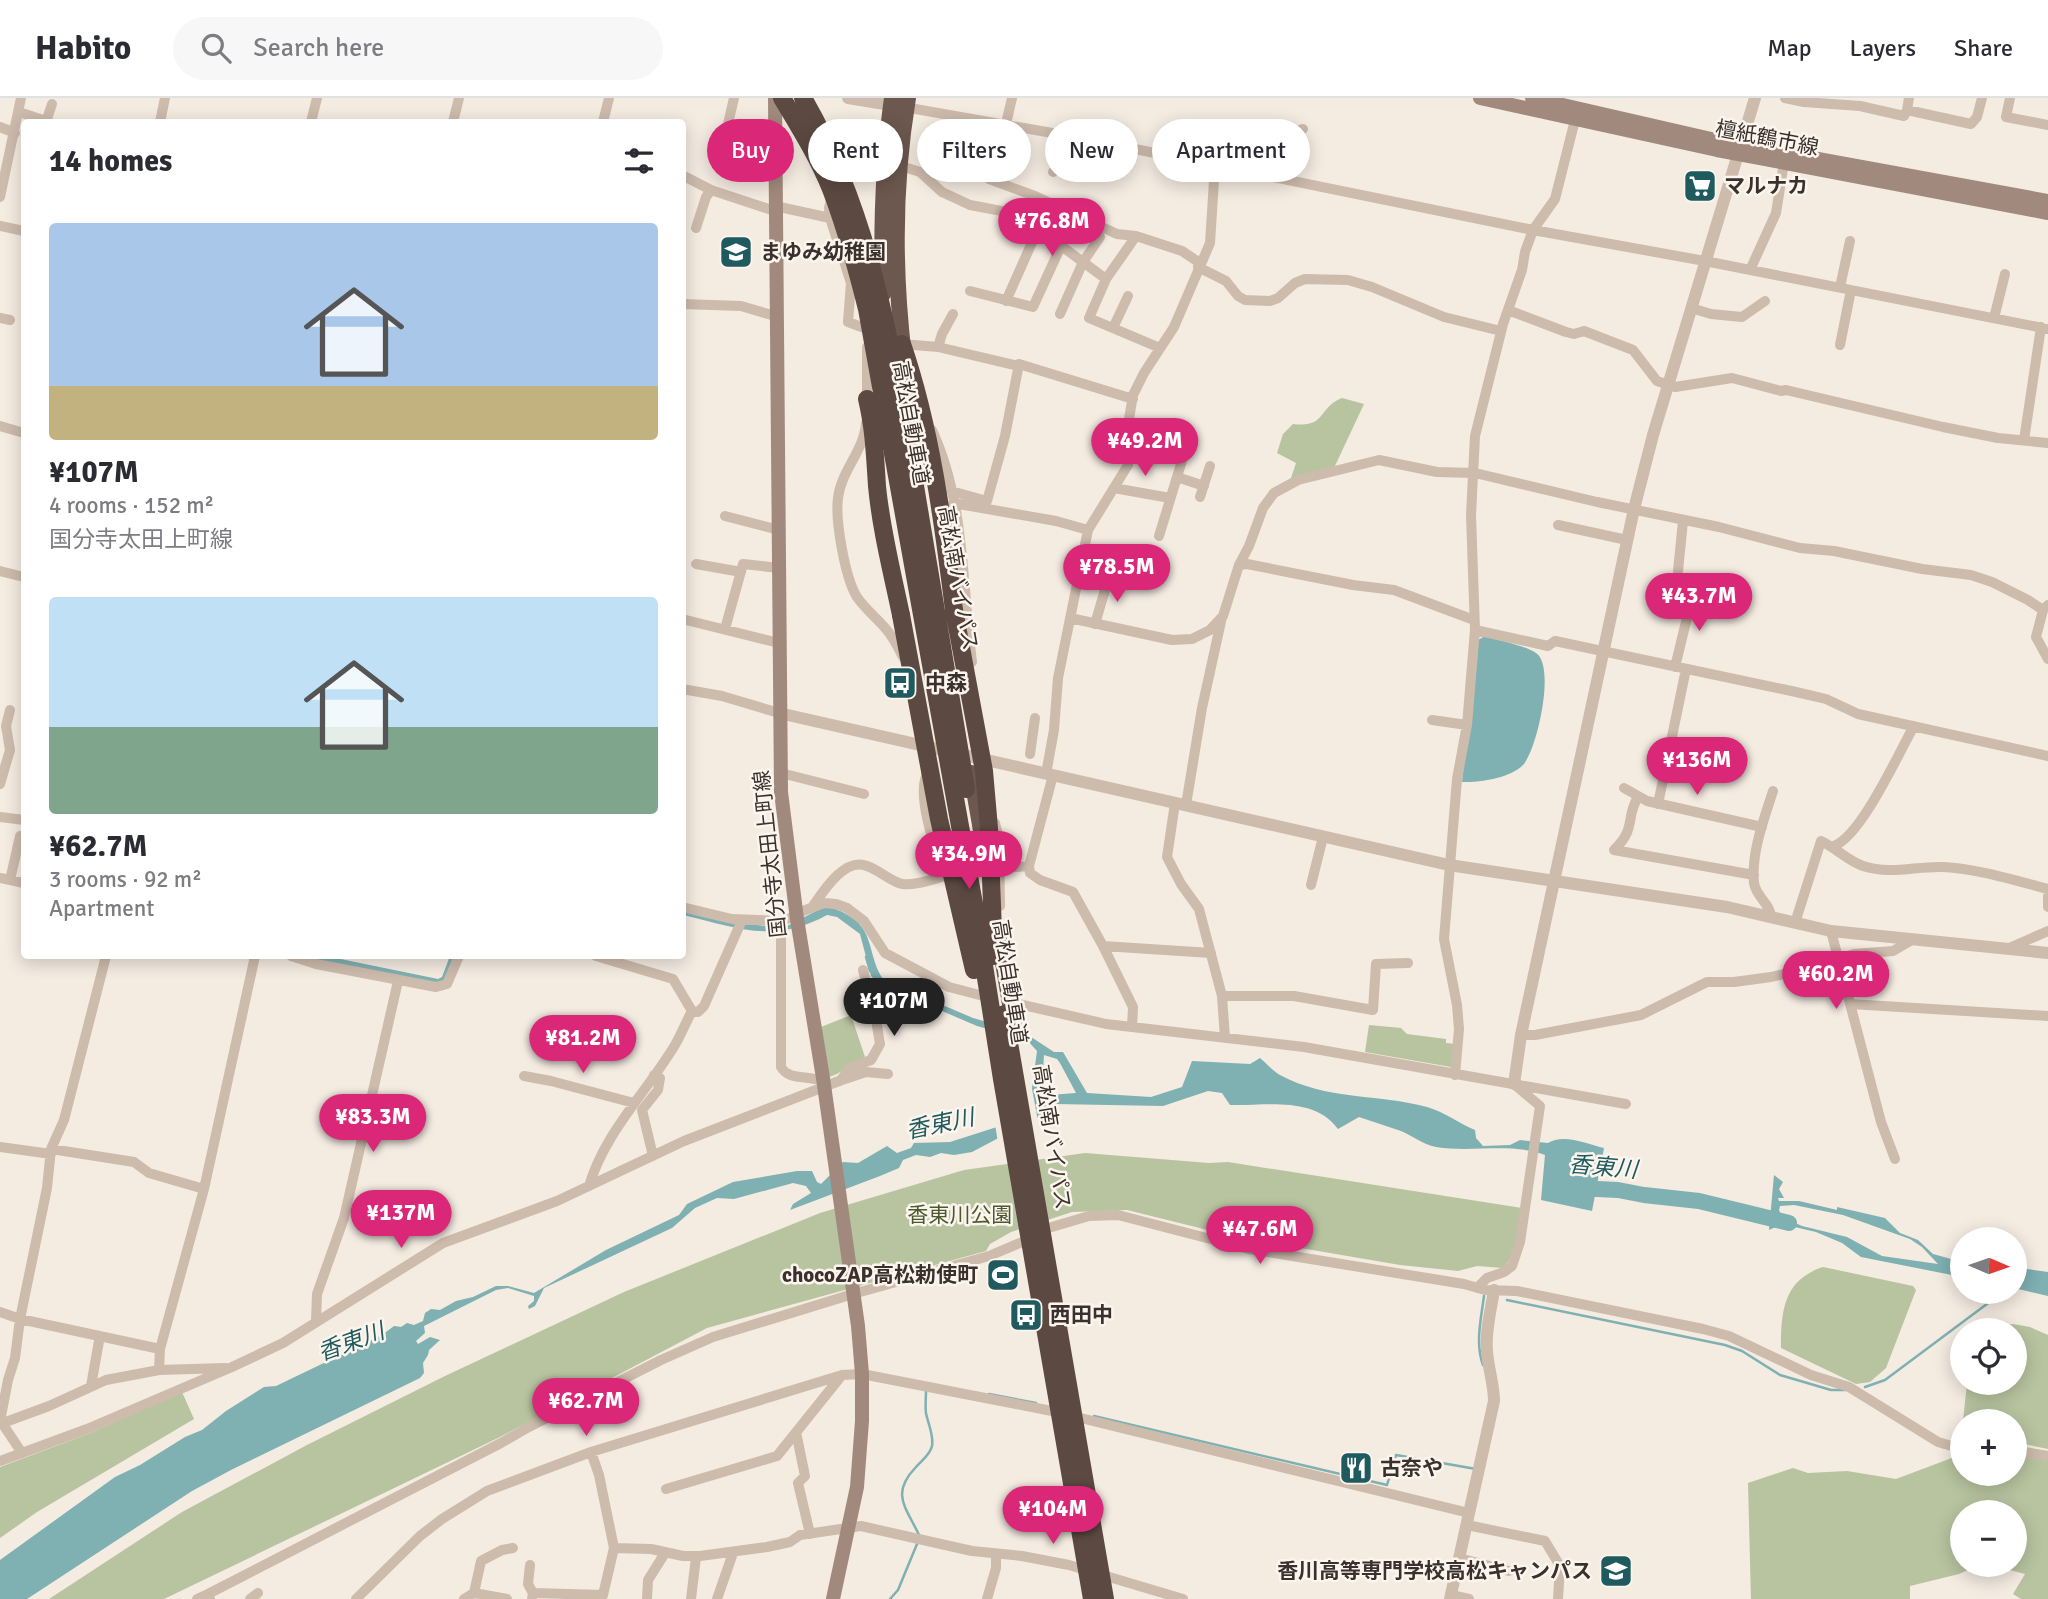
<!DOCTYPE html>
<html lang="en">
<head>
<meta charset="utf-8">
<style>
	:root { --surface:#fff; --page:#f7f7f7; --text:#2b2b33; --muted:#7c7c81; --line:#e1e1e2; --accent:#db2777 }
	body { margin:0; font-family:Signika,"Noto Sans JP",sans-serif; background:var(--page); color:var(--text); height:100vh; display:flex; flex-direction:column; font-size:26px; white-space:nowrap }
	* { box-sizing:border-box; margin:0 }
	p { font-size:23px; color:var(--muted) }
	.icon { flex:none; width:38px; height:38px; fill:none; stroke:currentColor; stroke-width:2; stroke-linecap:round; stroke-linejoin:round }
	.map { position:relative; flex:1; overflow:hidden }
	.details { position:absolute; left:21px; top:21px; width:665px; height:840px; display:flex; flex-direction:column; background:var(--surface); border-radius:7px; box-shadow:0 4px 18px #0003 }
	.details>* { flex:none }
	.banner { position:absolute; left:707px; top:21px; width:665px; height:63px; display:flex; gap:14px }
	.needle { width:46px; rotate:92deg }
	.controls { position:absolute; left:1950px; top:1129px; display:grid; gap:14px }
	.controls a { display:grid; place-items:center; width:77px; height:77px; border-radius:50%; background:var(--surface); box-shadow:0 4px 18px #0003; font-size:35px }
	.price { position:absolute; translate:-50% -60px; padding:0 16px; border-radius:24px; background:var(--accent); color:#fff; font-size:23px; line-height:46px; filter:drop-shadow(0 2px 4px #0008) }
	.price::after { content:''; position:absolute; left:50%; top:42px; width:21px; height:16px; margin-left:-10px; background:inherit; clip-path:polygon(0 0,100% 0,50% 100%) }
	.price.active { background:#222; color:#fff }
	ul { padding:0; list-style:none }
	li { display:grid; align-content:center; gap:14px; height:371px; padding:0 28px }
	li span { display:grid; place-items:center; height:217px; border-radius:7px; color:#555 }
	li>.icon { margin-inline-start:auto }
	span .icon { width:126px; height:126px; fill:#fffc; stroke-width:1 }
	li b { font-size:30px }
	h2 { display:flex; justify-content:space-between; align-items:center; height:84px; padding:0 28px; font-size:30px }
	.chip { padding:0 24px; border-radius:32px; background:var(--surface); box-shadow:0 4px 18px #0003; font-size:24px; line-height:63px }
	.chip.active { background:var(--accent); color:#fff }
	header { display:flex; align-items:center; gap:42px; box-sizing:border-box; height:98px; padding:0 35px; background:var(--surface); border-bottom:2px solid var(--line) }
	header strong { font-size:33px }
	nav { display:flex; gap:38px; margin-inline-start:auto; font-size:24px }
	.search { width:490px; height:63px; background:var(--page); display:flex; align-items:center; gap:18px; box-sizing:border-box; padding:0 24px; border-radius:38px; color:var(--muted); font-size:26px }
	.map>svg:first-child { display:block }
</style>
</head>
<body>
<header>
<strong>Habito</strong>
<div class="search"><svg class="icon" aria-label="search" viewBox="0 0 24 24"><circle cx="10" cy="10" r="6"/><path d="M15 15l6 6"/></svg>Search here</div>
<nav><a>Map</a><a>Layers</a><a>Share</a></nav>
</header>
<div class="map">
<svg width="2048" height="1501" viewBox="0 0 2048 1501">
	<rect width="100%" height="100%" fill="#f4ebe1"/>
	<path fill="#b8c4a0" d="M1342 300 1364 306 1334 370 1295 381 1291 380 1296 365 1277 355 1283 336 1293 326C1327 330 1317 310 1342 300Z
		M851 917 865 959C853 965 838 977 829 979L821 929Z
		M1369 927 1401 930 1407 936 1446 941V945L1456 946 1451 969 1365 954Z
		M1085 1055 1209 1065 1228 1064 1522 1110C1520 1130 1518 1155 1503 1170L1477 1168 1458 1173 1400 1167 1236 1139 1127 1112 1072 1114 1011 1134 990 1146 986 1153 707 1230 498 1340 164 1501H49L182 1414 307 1347 445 1278 624 1194 820 1115 964 1072Z
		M1823 1169 1913 1188 1916 1192 1886 1270 1870 1284 1856 1286 1781 1250C1781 1214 1783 1182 1823 1169Z
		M2013 1226 2030 1229 2048 1237V1351L2014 1344V1323H1963L1967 1285 2014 1284V1232H1985L1996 1228Z
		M182 1294 194 1321 37 1414 0 1440V1369L88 1336Z
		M1957 1338H1962V1376H2014V1347L2048 1353V1501H2021L2013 1496 2025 1476 1991 1467 2014 1466V1414H1962V1466L1979 1467 1959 1476 1910 1488V1501H1751L1748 1385 1793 1370 1808 1375 1847 1373 1896 1381 1957 1358Z"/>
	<path fill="#7fb0b2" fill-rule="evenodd" d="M1485 538C1499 543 1524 547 1536 555 1556 568 1537 652 1523 667 1510 680 1479 685 1462 684L1478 542Z
		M824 809C835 810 842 813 851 819 875 834 868 862 884 882L973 920 1025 935 1054 954H1063L1087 995 1151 999 1182 989 1192 963 1250 966 1260 960C1266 965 1273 973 1280 977 1325 1002 1379 996 1427 1009 1445 1014 1458 1025 1475 1032L1476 1040 1483 1048 1510 1047 1520 1042 1548 1045C1563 1035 1588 1046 1604 1050L1592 1113 1541 1102 1545 1057C1511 1044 1472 1055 1436 1049 1422 1046 1413 1038 1401 1033 1387 1028 1373 1024 1359 1019L1338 1031C1314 998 1266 1008 1230 1007L1222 995 1208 993 1163 1008 1055 1006 1040 1018 972 1054 954 1057 941 1055 930 1059 916 1057 903 1062 899 1070 880 1078 790 1112 793 1106 811 1095 806 1088 793 1085 734 1101 717 1100 695 1110 672 1130 544 1190 535 1208 529 1211 528 1208 534 1203V1198L508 1190 496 1192 424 1228 425 1235 416 1243 418 1246 430 1239 440 1242 429 1252 428 1257 423 1265 424 1275 420 1280 231 1372 192 1393 27 1501H0V1462L115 1379 140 1367 185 1339 202 1332 226 1313 264 1289 276 1288 382 1237 394 1228 401 1229 407 1225 414 1227 423 1223 425 1215 431 1211 440 1212 456 1203 473 1199 496 1188H508L534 1195 606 1152 679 1117 687 1106 733 1084 797 1073H812L817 1084 821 1086 843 1064 858 1065 887 1048 897 1055 911 1050 914 1045 950 1044 997 1029 1029 1013 1037 953 1027 942 977 928 879 886 871 878 860 836 837 819 827 817C774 846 738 830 683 817V811L739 825 777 829 787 828ZM1044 957 1057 961 1060 965 1076 995 1050 997 1041 1006Z
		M295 858H326L438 881 442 879 450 858H456L442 886Z
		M1774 1077 1783 1084 1779 1091 1784 1100H1778L1779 1103H1799L1837 1112V1109L1885 1120 1900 1135 1918 1142 1933 1156 1962 1164V1179L1861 1159 1842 1145 1816 1134 1782 1126 1769 1132ZM1794 1107 1843 1117 1910 1141 1922 1149 1938 1166 1882 1158 1847 1139 1802 1128 1782 1119 1779 1112 1780 1108Z
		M2014 1169 2048 1174V1198L2014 1190Z"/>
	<path fill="#f4ebe1" d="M1030 980 1038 1023 998 1045 995 1026 1026 1011Z"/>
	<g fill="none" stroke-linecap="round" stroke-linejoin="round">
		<path stroke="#7fb0b2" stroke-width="2.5" d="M866 859 870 873
			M1507 1202 1725 1247 1742 1253 1780 1277 1831 1292H1846
			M1483 1267C1475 1245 1481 1221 1484 1198
			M1865 1289 1885 1282 2003 1194
			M989 1296 1036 1305
			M1094 1318 1387 1387 1396 1357 1476 1371
			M919 1437C906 1409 890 1396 916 1369 922 1362 930 1357 932 1348 934 1337 928 1326 926 1315 925 1308 926 1301 926 1293
			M890 1501 898 1492 917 1446"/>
		<path stroke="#7fb0b2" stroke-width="16" d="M1577 1090 1618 1092 1644 1097 1699 1103 1789 1125"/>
		<path stroke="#cdbbac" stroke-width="10" d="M1012 0 1001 47 989 81 1035 98
			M1785 0 1804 4 1860 8 1904 18 1907 12 1971 26 1977 19 1982 0
			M2010 0 2006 19 2048 27
			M904 9 1081 40 1533 132 1705 163 2048 231
			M1907 12 1909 0
			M19 14 46 23
			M46 24 52 6
			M160 24 165 0
			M311 24 317 0
			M453 24 459 0
			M603 24 609 0
			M728 26 734 0
			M0 29 15 35
			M901 68 920 74 942 94 970 107 1018 116 1106 181 1136 138 1182 153 1200 165
			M1053 74 1081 40
			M682 77 711 92 775 113
			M841 78 848 67 885 70
			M1272 78 1287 37 1303 31
			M832 98 829 110 830 120 851 185 848 224 867 231
			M0 99 21 0
			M775 108 830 120
			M1018 116 1035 98 1117 136 1136 138
			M0 128 24 133
			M696 130 706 99 711 92
			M1052 141 1069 120
			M1198 169 1226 183 1238 198 1245 202 1270 203 1278 200 1295 185 1305 181 1348 182 1372 189 1444 219 1501 233
			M1750 172 1776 115 1784 64
			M1106 181 1089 220 1160 250
			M1840 189 1850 143
			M970 193 1033 209 1061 148
			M1006 203 1038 131
			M682 206 741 208 775 218
			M1691 210 1711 216 1742 219 1765 203
			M1508 212 1566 234 1574 236 1584 233 1633 252 1657 283 1675 289 1732 280 1781 293 1786 292 1943 329 1998 340 2048 345
			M1060 216 1083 164 1100 139
			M0 220 10 222
			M1994 220 2005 176
			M1113 230 1128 198
			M902 246 938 249 1018 268
			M1840 247 1851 192
			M867 249V303
			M938 249 942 236 953 216
			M866 325C864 353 841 373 838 400 835 422 845 480 857 499 865 511 877 520 886 531 893 539 898 549 903 559
			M0 328 24 335
			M932 332C965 403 962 487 972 564
			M2024 342 2041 229
			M1177 379 1204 388
			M1114 390 1170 400
			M951 393 987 403 1005 338 1019 266 1133 301
			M1200 399 1210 368
			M953 405 1056 423 1088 432
			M725 418 779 432
			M1558 427 1627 442
			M1159 438 1184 356
			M696 466 741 474
			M1239 467 1249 448 1263 410 1274 395 1298 382 1379 362 1437 374 1475 375 1597 404 1719 429 1800 450 1834 453 1922 471 1971 477 1992 484 2028 502 2043 512
			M0 473 24 479
			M1678 473 1683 423
			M1660 507 1689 513
			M2048 507 2043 512 2036 539 2048 561
			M1070 520 1172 542 1192 541 1210 532 1223 518 1239 467 1247 466 1353 487 1394 492 1474 522
			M682 521 779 545
			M1095 526 1109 478
			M725 531 743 466 779 470
			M1475 532 1548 548 1555 543 1796 594 1826 601 1858 616 2048 658
			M1675 569 1693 495
			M682 591 722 598 779 615
			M1432 622 1467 627
			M1030 656 1035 620
			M928 674C915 693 935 753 944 774
			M781 675 864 696
			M1046 676 1054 632 1058 580 1088 432 1128 367 1129 321 1133 297 1144 275 1174 229 1210 145 1215 67
			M0 686 10 652 6 628 10 612
			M1624 690 1647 703 1762 729
			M1638 699C1625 720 1637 730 1614 752L1754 777
			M1175 705 1167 759 1181 786 1199 811 1222 898 1225 940
			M1658 706 1686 571
			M1186 707 1202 610 1222 519
			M0 719 24 722
			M995 725 999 741 1000 808
			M1834 748C1862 737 1898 656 1914 628
			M1029 768 1030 775 1040 782 1073 794 1103 848 1133 909 1132 929
			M1000 770 1029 768 1053 677
			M0 780 24 785
			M10 782 20 738
			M1311 787 1323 739
			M2048 798V809
			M813 808C824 792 845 759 867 768 879 772 890 783 902 786 915 788 933 781 946 778
			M682 809 732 821 781 823 796 818 803 813 824 805 836 806 847 810 864 823 885 855 949 889 991 900
			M1771 819C1770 805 1756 799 1754 785 1751 755 1764 721 1773 693
			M781 823V969C790 984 809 976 823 984
			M1795 825 1821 743C1836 750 1848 763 1863 768 1891 777 1915 768 1943 769 1979 771 2013 782 2048 791
			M1831 833 1881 1024 1895 1061
			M1103 848 1211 855
			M2007 851 2048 833
			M291 858 316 866 436 889 447 886 459 858
			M596 858 673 881 692 913
			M1222 898H1294L1373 912 1376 866 1408 865
			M1006 903 1106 926 1304 949 1626 1006
			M1850 906 2048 918
			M1521 937H1535L1641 917 1707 884H1734L1771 879 1809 870 1854 856 1893 853 1912 842
			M1455 977 1459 931 1457 907 1444 841 1457 681 1467 627 1475 532 1471 417 1475 338 1503 226 1522 172 1525 154 1533 132 1555 101 1575 22
			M524 978 551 983 634 1005
			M840 983 850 970 871 962 880 946 876 922 863 872
			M0 1049 51 1056
			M51 1051 134 1064 149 1075 204 1091
			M653 1058 642 1012 658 992 660 980 654 977
			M589 1088C605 1034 646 995 675 947 681 937 686 924 692 913L698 914 704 908 742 822
			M1045 1131 1089 1118 1118 1117 1249 1151 1464 1186 1485 1192 1517 1193 1703 1231 1729 1238 1811 1277 1849 1289 1938 1344 1962 1351
			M1477 1190 1487 1180 1504 1174 1512 1168 1520 1144 1540 1008 1515 987
			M0 1214 20 1221 160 1251
			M316 1223 317 1196 344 1120 398 883
			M159 1272 160 1251 204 1091 255 858
			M91 1288 99 1243
			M0 1326 49 1308 106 1282 159 1272 225 1270
			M796 1334 805 1378 798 1385 810 1436
			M2014 1354 2048 1358
			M22 1355 2 1325 1 1318 8 1282 15 1260 20 1221 47 1090 51 1051 64 1022 106 858
			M0 1363 87 1331 232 1269 283 1245 443 1145 557 1103 684 1043 839 983 866 974 888 976
			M666 1391 777 1358 842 1277
			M1467 1427 1545 1443 1560 1468 1558 1501
			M614 1450 651 1451 683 1458H700L767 1449 790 1444 800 1437 861 1428 972 1453 1022 1458 1069 1467 1183 1501
			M1459 1460 1509 1473
			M530 1467 528 1486 533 1495
			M474 1495 481 1463 502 1452 513 1450
			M208 1496 501 1345 527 1330 661 1262 713 1239 853 1196 989 1158 1027 1142
			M1451 1497 1469 1501
			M197 1501 208 1496 210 1501
			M250 1501 258 1495
			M356 1501 420 1438 442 1421 487 1393 591 1354 842 1277 862 1276 1052 1313 1469 1415
			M464 1501 474 1495 507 1501
			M532 1501 533 1495 603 1497 614 1450 599 1377 591 1354
			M647 1501 648 1482 665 1455
			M691 1501 696 1459
			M717 1501 733 1455
			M987 1501 996 1470V1457"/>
		<path stroke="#cdbbac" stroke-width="12" d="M848 0 891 7
			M779 615 1449 767 1727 809 1831 833 2048 855
			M1514 986 1521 937 1634 411 1653 337 1755 0
			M1450 1501 1494 1303C1494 1286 1488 1270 1487 1253 1485 1233 1491 1212 1494 1192"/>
		<path stroke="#a18a7d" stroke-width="14" d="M775 0 781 694 797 821 823 980 858 1228 862 1276V1323L857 1389 833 1501
			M1480 0 1717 52 2048 115
			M1532 0 1720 43 2048 103"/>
		<path stroke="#6c584f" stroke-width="16" d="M883 196C881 130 883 65 892 0
			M904 259C894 175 894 84 908 0
			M971 675 984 750
			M999 841 1014 929"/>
		<path stroke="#5c4a42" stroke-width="18" d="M902 246C931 331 943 423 954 512
			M867 301C874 330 875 358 877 388 881 431 892 474 901 517"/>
		<path stroke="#5c4a42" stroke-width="18" d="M782 0C800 30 818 59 831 91 846 130 857 171 867 211L976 817 1002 981 1092 1501
			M803 0C872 118 894 261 916 394 933 493 949 592 966 691
			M954 512 984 673 989 730 994 858
			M901 517 939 721 974 872
			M1004 916 1105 1501"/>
	</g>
	<defs>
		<symbol id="supermarket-square" viewBox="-11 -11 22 22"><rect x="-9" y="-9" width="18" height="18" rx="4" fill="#1f5a5e" stroke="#fbf5ee"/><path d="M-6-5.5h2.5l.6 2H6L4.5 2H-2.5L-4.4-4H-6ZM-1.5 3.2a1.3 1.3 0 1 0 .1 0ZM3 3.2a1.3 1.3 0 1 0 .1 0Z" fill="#fff"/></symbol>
		<symbol id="school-square" viewBox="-11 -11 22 22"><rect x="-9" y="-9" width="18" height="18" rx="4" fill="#1f5a5e" stroke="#fbf5ee"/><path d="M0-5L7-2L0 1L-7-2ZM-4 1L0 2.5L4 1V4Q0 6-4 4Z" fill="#fff"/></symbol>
		<symbol id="bus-square" viewBox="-11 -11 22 22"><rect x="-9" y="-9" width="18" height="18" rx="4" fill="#1f5a5e" stroke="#fbf5ee"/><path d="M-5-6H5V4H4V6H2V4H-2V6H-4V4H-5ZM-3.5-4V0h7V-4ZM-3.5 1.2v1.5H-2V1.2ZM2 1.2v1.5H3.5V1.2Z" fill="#fff"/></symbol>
		<symbol id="stadium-square" viewBox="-11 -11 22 22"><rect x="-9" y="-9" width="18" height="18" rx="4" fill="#1f5a5e" stroke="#fbf5ee"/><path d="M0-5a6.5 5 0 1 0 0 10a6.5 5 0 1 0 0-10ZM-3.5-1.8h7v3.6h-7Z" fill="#fff"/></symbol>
		<symbol id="restaurant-square" viewBox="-11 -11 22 22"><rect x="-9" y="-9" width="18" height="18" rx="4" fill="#1f5a5e" stroke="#fbf5ee"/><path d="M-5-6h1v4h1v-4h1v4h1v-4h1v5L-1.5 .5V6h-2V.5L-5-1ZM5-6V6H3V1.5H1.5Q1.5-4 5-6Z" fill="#fff"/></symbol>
	</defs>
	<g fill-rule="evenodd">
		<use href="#supermarket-square" x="1681" y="69" width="38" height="38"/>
		<use href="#school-square" x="717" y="135" width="38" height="38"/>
		<use href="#bus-square" x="881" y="566" width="38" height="38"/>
		<use href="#stadium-square" x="984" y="1158" width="38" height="38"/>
		<use href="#bus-square" x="1007" y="1198" width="38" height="38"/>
		<use href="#restaurant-square" x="1337" y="1351" width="38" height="38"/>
		<use href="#school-square" x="1597" y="1454" width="38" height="38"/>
	</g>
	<g text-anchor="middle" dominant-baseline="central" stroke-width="5" stroke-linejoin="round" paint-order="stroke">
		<g font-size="21" fill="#3b302b" stroke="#fbf5ee">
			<text transform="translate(1767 40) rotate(11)">檀紙鶴市線</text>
			<text transform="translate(911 325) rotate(80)">高松自動車道</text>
			<text transform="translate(958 480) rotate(80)">高松南バイパス</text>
			<text transform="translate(770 756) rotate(-96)">国分寺太田上町線</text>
			<text transform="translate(1010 884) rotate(81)">高松自動車道</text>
			<text transform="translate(1052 1039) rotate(81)">高松南バイパス</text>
		</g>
		<g font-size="21" font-weight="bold" fill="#3b302b" stroke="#fbf5ee" text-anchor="start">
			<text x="1724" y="88">マルナカ</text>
			<text x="760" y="154">まゆみ幼稚園</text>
			<text x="925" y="585">中森</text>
			<text x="978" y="1177" text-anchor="end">chocoZAP高松勅使町</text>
			<text x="1050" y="1217">西田中</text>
			<text x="1380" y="1370">古奈や</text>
			<text x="1592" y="1473" text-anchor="end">香川高等専門学校高松キャンパス</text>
		</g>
		<g font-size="21" fill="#4a5a2e" stroke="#fbf5ee">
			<text x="960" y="1117">香東川公園</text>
		</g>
		<g font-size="23" font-style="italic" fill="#1f5a5e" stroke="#fbf5ee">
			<text transform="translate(940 1026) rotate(-12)">香東川</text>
			<text transform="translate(1603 1069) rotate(5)">香東川</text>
			<text transform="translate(351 1244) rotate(-20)">香東川</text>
		</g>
	</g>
</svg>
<div class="controls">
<a><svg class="needle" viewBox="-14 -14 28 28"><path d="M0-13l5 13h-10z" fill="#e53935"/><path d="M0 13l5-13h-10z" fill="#7c7c81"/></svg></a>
<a><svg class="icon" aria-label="locate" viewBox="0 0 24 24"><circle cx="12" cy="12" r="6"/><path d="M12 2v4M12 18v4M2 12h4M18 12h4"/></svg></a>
<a>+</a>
<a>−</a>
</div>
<b class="price" style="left:1052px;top:160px">¥76.8M</b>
<b class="price" style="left:1145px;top:380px">¥49.2M</b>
<b class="price" style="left:1117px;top:506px">¥78.5M</b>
<b class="price" style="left:1699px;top:535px">¥43.7M</b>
<b class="price" style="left:1697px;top:699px">¥136M</b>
<b class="price" style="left:969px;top:793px">¥34.9M</b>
<b class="price" style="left:1836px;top:913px">¥60.2M</b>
<b class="price active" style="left:894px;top:940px">¥107M</b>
<b class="price" style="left:583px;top:977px">¥81.2M</b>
<b class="price" style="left:373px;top:1056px">¥83.3M</b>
<b class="price" style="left:401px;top:1152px">¥137M</b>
<b class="price" style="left:1260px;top:1168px">¥47.6M</b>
<b class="price" style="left:586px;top:1340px">¥62.7M</b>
<b class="price" style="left:1053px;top:1448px">¥104M</b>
<div class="banner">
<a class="chip active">Buy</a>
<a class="chip">Rent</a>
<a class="chip">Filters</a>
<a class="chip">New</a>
<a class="chip">Apartment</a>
</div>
<section class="details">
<h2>14 homes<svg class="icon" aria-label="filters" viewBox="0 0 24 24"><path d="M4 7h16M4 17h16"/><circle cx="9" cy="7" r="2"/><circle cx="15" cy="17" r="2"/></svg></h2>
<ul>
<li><span style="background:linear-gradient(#a9c7e8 75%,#c2b280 0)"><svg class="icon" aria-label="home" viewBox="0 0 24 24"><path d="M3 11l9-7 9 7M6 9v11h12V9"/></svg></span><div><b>¥107M</b><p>4 rooms · 152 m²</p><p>国分寺太田上町線</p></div></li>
<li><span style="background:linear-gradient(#bfe0f5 60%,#7fa58c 0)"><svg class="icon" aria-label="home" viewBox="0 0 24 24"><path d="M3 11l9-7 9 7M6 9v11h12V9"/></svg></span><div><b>¥62.7M</b><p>3 rooms · 92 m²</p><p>Apartment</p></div></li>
</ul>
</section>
</div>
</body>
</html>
